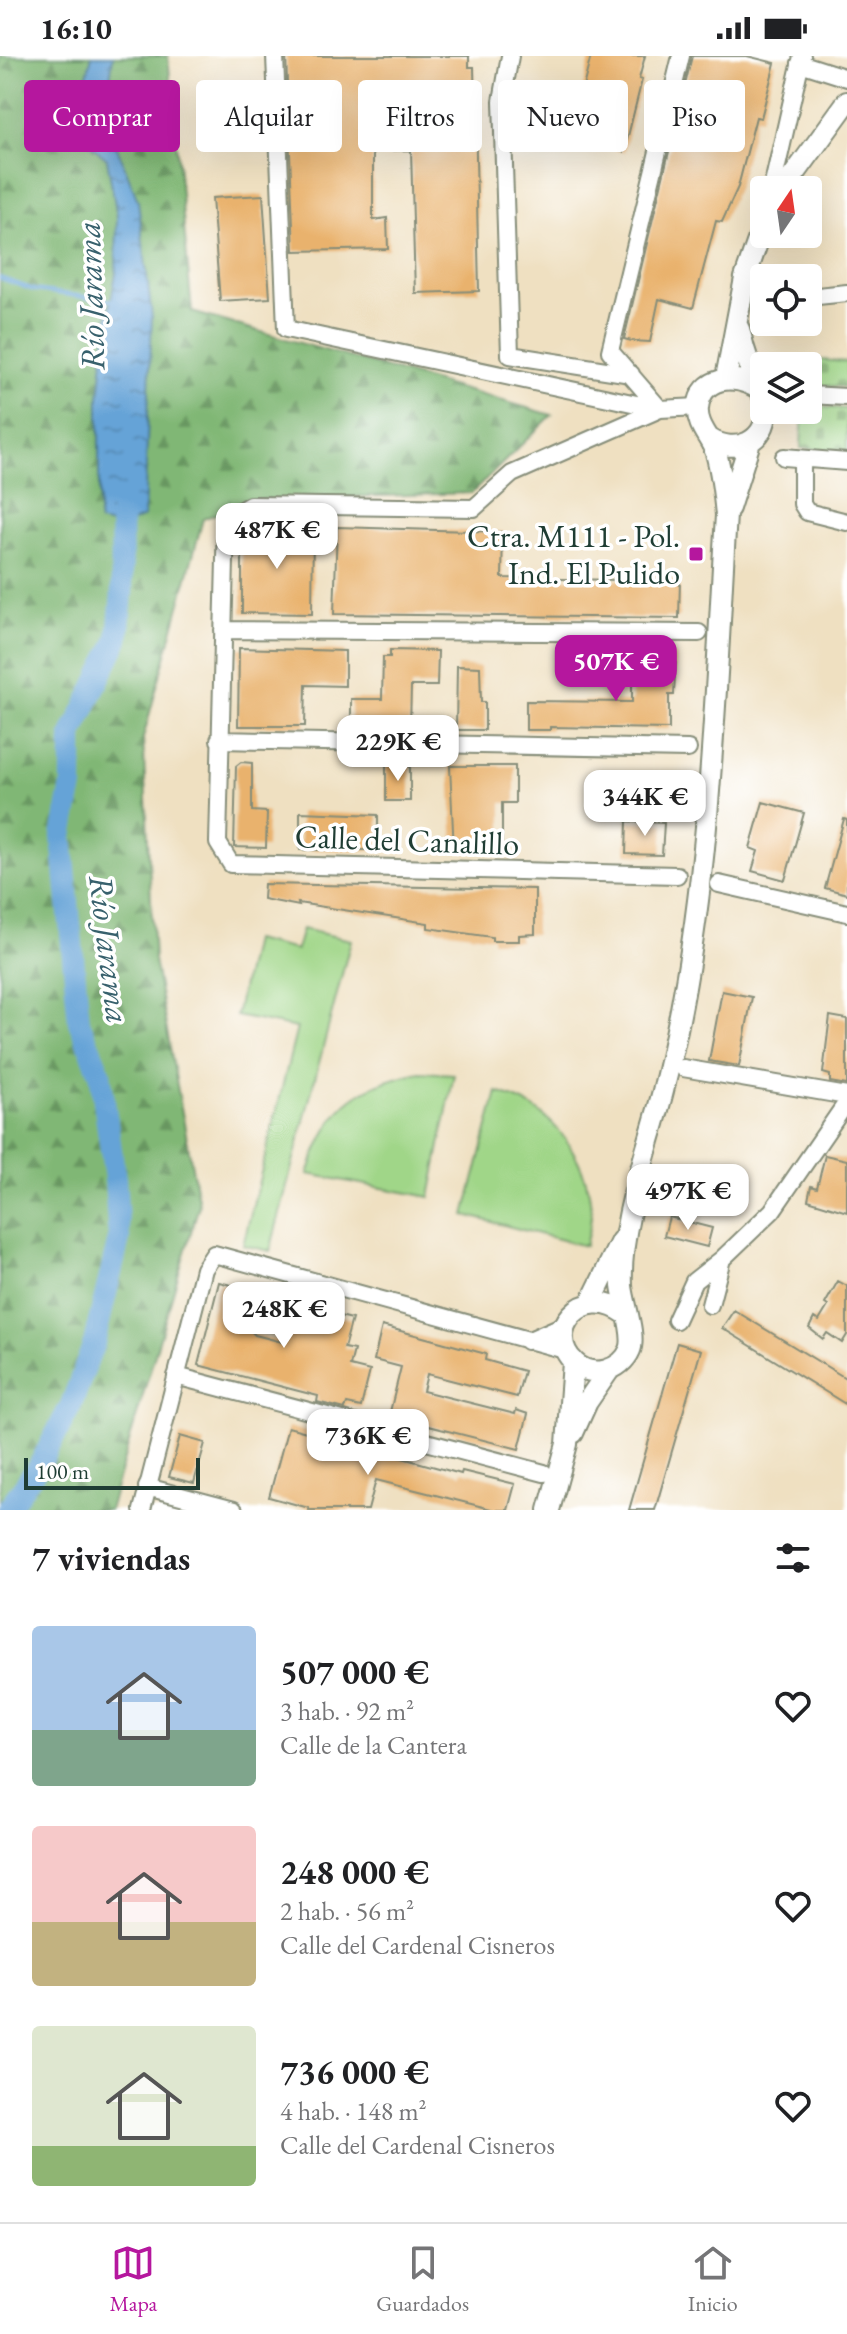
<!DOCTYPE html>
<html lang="es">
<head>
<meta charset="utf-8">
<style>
	:root { --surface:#fff; --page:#f2f2f2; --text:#202124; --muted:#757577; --line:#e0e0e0; --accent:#b5179e }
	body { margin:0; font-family:"EB Garamond",serif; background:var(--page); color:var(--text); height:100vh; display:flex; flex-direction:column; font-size:30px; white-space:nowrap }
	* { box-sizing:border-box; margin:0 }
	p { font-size:26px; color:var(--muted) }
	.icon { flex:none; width:44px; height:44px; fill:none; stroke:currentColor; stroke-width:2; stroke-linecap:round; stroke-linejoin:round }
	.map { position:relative; height:1454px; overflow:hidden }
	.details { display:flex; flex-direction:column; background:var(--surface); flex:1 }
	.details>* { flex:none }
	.top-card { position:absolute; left:24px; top:24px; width:800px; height:72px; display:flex; gap:16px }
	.needle { width:52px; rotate:13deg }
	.fabs { position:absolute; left:750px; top:120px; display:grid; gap:16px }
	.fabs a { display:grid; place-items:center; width:72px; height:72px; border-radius:8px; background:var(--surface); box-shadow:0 8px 32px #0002; font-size:40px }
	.scale { position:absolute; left:24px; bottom:20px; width:176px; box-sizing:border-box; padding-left:8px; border:4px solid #1f3d34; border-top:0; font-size:22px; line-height:28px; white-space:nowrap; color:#1f3d34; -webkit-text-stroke:6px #fff; paint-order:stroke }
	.price { position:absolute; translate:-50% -68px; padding:0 18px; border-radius:16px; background:#fff; color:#222; font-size:26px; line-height:52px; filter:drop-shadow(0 2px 4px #0008) }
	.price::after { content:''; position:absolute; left:50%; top:48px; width:24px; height:18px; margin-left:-12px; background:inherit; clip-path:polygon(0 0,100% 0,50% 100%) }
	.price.on { background:var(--accent); color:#fff }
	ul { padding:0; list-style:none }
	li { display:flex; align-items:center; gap:24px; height:200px; padding:0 32px }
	li span { display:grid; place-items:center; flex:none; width:224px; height:160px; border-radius:8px; color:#555 }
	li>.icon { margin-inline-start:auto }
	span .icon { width:96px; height:96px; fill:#fffc; stroke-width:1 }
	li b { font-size:34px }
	h2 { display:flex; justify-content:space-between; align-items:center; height:96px; padding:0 32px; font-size:34px }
	.chip { padding:0 28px; border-radius:8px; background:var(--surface); box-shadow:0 8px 32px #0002; font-size:28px; line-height:72px }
	.chip.on { background:var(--accent); color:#fff }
	.status { display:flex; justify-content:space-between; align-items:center; height:56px; padding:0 40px; background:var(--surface); direction:ltr }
	.status svg { height:22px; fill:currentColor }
	.dock { display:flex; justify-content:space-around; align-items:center; height:112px; border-top:2px solid var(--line); background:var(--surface); font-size:22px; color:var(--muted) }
	.dock a { display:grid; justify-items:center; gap:4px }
	.dock .on { color:var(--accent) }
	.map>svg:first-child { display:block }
</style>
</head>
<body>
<div class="status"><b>16:10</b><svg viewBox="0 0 49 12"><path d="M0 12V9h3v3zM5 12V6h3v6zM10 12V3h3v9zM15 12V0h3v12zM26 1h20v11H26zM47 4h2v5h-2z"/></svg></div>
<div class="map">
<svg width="847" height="1454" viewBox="0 0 847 1454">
	<defs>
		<pattern id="forest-firs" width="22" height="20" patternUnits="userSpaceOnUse" patternTransform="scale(2)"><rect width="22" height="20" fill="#80b774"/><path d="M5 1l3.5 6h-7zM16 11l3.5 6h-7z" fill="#689660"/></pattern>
		<pattern id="cemetery-stones" width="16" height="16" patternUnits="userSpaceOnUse" patternTransform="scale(2)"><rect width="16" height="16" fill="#a0d688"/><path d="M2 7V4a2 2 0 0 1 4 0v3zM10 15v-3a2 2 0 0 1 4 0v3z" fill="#82af70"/></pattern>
		<pattern id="water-ripples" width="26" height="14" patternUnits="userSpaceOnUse" patternTransform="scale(2)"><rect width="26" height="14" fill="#65a3d7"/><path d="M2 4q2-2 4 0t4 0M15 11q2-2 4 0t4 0" fill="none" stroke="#5386af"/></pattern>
	</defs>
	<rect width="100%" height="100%" fill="#fff"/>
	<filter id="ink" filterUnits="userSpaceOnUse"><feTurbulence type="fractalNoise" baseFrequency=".0125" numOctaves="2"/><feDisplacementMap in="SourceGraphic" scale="16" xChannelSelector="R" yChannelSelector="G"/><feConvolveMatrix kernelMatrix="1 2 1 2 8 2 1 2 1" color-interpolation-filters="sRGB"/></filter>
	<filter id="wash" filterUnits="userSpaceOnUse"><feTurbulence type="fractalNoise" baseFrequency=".006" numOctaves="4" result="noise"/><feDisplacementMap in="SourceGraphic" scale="32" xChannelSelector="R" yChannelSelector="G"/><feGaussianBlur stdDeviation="1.8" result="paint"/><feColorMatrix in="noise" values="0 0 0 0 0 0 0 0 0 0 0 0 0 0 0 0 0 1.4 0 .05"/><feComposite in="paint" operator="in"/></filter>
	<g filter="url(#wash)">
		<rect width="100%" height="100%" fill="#efe0c1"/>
		<path fill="url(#forest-firs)" stroke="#507a54" stroke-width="2" d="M0 0H168L192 256 552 359 472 437 251 444 203 463 143 682 154 904 199 1149 109 1454H0Z"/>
		<path fill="url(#cemetery-stones)" stroke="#608a5e" stroke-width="2" d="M805 303 847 306V331L808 329V310H805Z
			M808 350 847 353V395L801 392 803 354H808Z"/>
		<path fill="#a0d688" stroke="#608a5e" stroke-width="2" d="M302 873 351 884 270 1195 243 1189 297 972 236 960 253 884 296 894Z
			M420 1016 454 1018 430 1141 308 1118C330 1052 352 1030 420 1016Z
			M497 1036C508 1040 522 1044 532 1051 566 1073 591 1117 591 1159 591 1169 587 1180 585 1190L465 1159Z"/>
		<path fill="url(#water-ripples)" stroke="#427086" stroke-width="2" d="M92 0H113L108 39V68L138 145 152 261 144 461 120 471 99 466V341L107 266 116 217 117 160 107 103 84 83 82 38Z"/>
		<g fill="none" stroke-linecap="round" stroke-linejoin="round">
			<path stroke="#65a3d7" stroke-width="4" d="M0 222 34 234 115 245"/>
			<path stroke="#65a3d7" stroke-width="22" d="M7 1454 40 1408 71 1349 94 1287 119 1183 115 1122 100 1017 79 966 62 780 72 730V679L118 583 122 536 121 441"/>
		</g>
		<g id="blocks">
			<path fill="#e9b26d" d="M286 0H469V11H474L479 235 415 237 411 94 373 95V164L387 162 388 193 294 195Z
				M591 0H645L639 23 642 24 624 96 570 82Z
				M692 0H747L775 7 761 62 756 61 738 131 722 166 716 165 693 252 659 243 650 286 632 285 624 283Z
				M263 139 270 242 220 245 212 142Z
				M337 471 503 476 502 522 680 525 679 562 334 558Z
				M242 473H313L312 558 242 557Z
				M239 592 345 595V630L306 629 305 670H238Z
				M390 594 438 595 437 630H411L410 672H351V643H382L383 601H390Z
				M638 598 676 599 674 639H669V673L550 671V674H526V645L632 646V618H639Z
				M457 610 480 611 481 646H485V674H456Z
				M241 706 252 707V755L267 756 266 792 234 791 236 710Z
				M386 708 410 709V745H386Z
				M450 710H515V747H502V796H454Z
				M763 746 804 757 785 824 752 815 758 795 750 792Z
				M300 756 378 759V794H300Z
				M844 763 847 764V838L825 832Z
				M627 765 664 767 662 799 626 798Z
				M264 828 535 833V878L519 879V885H492V881L428 872V867L298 847 299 850 263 843Z
				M722 935 752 941 739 1010 709 1005Z
				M830 960 847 963V1029L830 1026V1019L823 1017Z
				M825 1099 847 1104V1156L808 1144 811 1130 817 1132Z
				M669 1161 712 1172 707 1191 664 1180Z
				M838 1225 847 1230V1279L842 1287 827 1277 823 1283 809 1272 814 1262 819 1265 828 1250 825 1248Z
				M219 1226 259 1236 250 1274 255 1279 282 1286 291 1248 352 1263 344 1292 354 1294 350 1310 370 1315 361 1351 347 1348 345 1353 317 1346 318 1340 198 1309Z
				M734 1254 847 1323V1349L722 1272Z
				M382 1270 486 1298 485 1304 524 1315 517 1341 427 1318 423 1335 515 1358 516 1354 528 1358 519 1393 389 1360 401 1311 374 1304Z
				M677 1287 701 1294 655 1454H629Z
				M288 1371 461 1418 462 1415 515 1428 508 1454H495L376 1424 368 1454H309V1452L269 1441Z
				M180 1380 205 1387 194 1427 169 1421Z"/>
		</g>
	</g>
	<g filter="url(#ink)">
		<use href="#blocks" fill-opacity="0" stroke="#878e7a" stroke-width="2"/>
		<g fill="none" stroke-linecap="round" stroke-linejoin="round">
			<defs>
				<path id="minor" d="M275 0 286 273 660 353 512 418 474 452 250 449 226 463 218 787 231 808 677 819
					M510 0 502 45 510 299 631 318
					M681 0 610 295 660 353 698 351
					M800 7 847 22
					M773 128 802 0
					M808 241 847 237
					M808 339 847 341
					M784 401 847 406
					M802 403V448L807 456 847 466
					M223 574 699 577
					M219 684 688 693
					M719 828 847 857
					M683 1012 847 1040
					M710 1249 722 1203
					M676 1264 694 1225 722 1203 772 1155 847 1046
					M527 1285 566 1268
					M176 1320 544 1417
					M147 1431 234 1454
					M142 1454 204 1213 214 1198 565 1294"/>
				<path id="major" d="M783 134 847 46
					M739 273C745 299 752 320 764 342
					M726 322 745 222 764 167
					M710 383C735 399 767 386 766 354
					M729 452 750 386
					M590 1248 621 1185
					M626 1258C582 1225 542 1277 575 1307 592 1323 621 1315 630 1294 636 1280 624 1248 622 1230 619 1169 648 1094 663 1035 711 846 714 653 726 459 724 438 722 418 716 397 711 382 696 369 698 352 701 320 735 318 756 331
					M573 1377 587 1346 609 1314
					M549 1454 567 1388 573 1306"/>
			</defs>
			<use href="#minor" stroke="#878e7a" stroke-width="20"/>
			<use href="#major" stroke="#878e7a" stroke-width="24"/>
			<use href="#minor" stroke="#fff" stroke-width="16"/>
			<use href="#major" stroke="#fff" stroke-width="20"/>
		</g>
	</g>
	<rect fill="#b5179e" stroke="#fff" stroke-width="3" x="688" y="490" width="16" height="16" rx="4"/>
	<g text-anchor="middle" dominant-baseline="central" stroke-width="7" stroke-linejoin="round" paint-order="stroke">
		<g font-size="32" fill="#1f3d34" stroke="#fff" text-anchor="end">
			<text x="680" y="480">Ctra. M111 - Pol.<tspan x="680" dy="37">Ind. El Pulido</tspan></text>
		</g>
		<g font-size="32" fill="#1f3d34" stroke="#fff">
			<text transform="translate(407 784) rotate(2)">Calle del Canalillo</text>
		</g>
		<g font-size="34" font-style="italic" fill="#38616d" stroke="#fff">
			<text transform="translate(90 240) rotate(-92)">Río Jarama</text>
			<text transform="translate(110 893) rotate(83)">Río Jarama</text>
		</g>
	</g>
</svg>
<div class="fabs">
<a><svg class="needle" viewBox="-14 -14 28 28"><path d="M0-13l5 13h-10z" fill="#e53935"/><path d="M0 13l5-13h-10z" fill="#757577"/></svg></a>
<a><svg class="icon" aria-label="locate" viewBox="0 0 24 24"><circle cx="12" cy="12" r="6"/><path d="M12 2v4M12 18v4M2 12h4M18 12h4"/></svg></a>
<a><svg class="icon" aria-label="layers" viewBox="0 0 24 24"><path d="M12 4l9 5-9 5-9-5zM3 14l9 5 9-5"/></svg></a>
</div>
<div class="scale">100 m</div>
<b class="price" style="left:277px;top:515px">487K €</b>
<b class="price on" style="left:616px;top:647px">507K €</b>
<b class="price" style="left:398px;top:727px">229K €</b>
<b class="price" style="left:645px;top:782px">344K €</b>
<b class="price" style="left:688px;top:1176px">497K €</b>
<b class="price" style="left:284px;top:1294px">248K €</b>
<b class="price" style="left:368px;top:1421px">736K €</b>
<div class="top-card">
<a class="chip on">Comprar</a>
<a class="chip">Alquilar</a>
<a class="chip">Filtros</a>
<a class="chip">Nuevo</a>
<a class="chip">Piso</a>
</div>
</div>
<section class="details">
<h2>7 viviendas<svg class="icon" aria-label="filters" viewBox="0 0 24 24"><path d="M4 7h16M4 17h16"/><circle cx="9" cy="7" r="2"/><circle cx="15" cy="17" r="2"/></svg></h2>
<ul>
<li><span style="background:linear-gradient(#a9c7e8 65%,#7fa58c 0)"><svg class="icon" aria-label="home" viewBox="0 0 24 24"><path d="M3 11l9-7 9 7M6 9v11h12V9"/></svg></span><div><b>507 000 €</b><p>3 hab. · 92 m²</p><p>Calle de la Cantera</p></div><svg class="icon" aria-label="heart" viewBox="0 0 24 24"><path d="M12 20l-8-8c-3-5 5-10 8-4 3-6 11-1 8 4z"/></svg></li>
<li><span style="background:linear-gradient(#f6c9c9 60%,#c2b280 0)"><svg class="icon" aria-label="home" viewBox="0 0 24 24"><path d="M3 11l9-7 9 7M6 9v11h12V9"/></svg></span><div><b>248 000 €</b><p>2 hab. · 56 m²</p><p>Calle del Cardenal Cisneros</p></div><svg class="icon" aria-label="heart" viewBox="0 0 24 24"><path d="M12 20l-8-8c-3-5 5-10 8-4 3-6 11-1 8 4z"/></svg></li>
<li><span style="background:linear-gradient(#dfe7d0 75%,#8fb573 0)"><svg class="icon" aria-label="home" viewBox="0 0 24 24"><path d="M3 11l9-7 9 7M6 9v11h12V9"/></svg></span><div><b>736 000 €</b><p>4 hab. · 148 m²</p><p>Calle del Cardenal Cisneros</p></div><svg class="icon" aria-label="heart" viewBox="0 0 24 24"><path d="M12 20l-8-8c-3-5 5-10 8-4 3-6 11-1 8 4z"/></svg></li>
</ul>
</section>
<nav class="dock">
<a class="on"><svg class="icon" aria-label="map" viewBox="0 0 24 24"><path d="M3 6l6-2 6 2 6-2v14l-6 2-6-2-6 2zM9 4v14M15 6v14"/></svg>Mapa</a>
<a><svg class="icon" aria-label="saved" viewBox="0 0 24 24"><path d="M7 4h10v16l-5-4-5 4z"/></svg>Guardados</a>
<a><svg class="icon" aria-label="home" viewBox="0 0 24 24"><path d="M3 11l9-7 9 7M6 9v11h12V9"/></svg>Inicio</a>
</nav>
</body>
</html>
